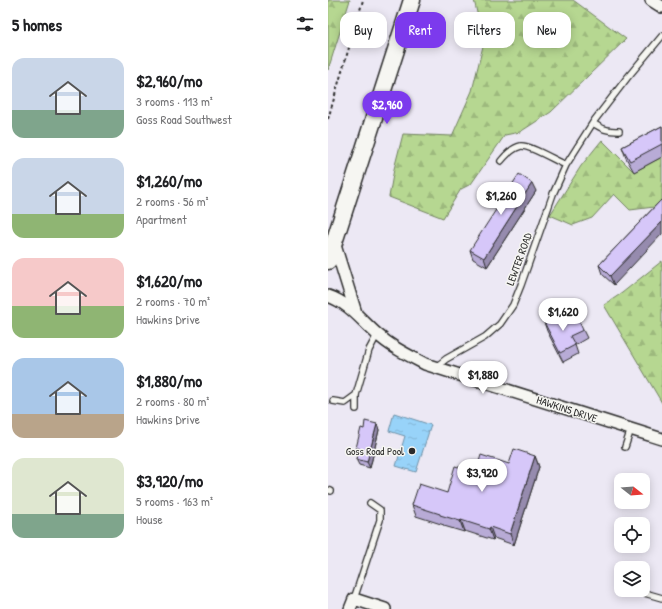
<!DOCTYPE html>
<html lang="en">
<head>
<meta charset="utf-8">
<style>
	:root { --surface:#fff; --page:#f6f6f6; --text:#202124; --muted:#757577; --accent:#7c3aed }
	body { margin:0; font-family:"Patrick Hand",sans-serif; background:var(--page); color:var(--text); height:100vh; display:flex; flex-direction:column; font-size:15px; white-space:nowrap }
	* { box-sizing:border-box; margin:0 }
	p { font-size:13px; color:var(--muted) }
	.icon { flex:none; width:22px; height:22px; fill:none; stroke:currentColor; stroke-width:2; stroke-linecap:round; stroke-linejoin:round }
	.map { position:relative; flex:1; overflow:hidden }
	.details { display:flex; flex-direction:column; background:var(--surface); width:328px }
	.details>* { flex:none }
	.banner { position:absolute; left:12px; top:12px; width:262px; height:36px; display:flex; gap:8px }
	.needle { width:26px; rotate:107deg }
	.controls { position:absolute; left:286px; top:473px; display:grid; gap:8px }
	.controls a { display:grid; place-items:center; width:36px; height:36px; border-radius:8px; background:var(--surface); box-shadow:0 2px 10px #0003; font-size:20px }
	.price { position:absolute; translate:-50% -34px; padding:0 9px; border-radius:14px; background:#fff; color:#222; font-size:13px; line-height:26px; filter:drop-shadow(0 1px 2px #0008) }
	.price::after { content:''; position:absolute; left:50%; top:24px; width:12px; height:9px; margin-left:-6px; background:inherit; clip-path:polygon(0 0,100% 0,50% 100%) }
	.price.on { background:var(--accent); color:#fff }
	ul { padding:0; list-style:none }
	li { display:flex; align-items:center; gap:12px; height:100px; padding:0 12px }
	li span { display:grid; place-items:center; flex:none; width:112px; height:80px; border-radius:12px; color:#555 }
	li>.icon { margin-inline-start:auto }
	span .icon { width:48px; height:48px; fill:#fffc; stroke-width:1 }
	li b { font-size:17px }
	h2 { display:flex; justify-content:space-between; align-items:center; height:48px; padding:0 12px; font-size:17px }
	.tag { padding:0 14px; border-radius:12px; background:var(--surface); box-shadow:0 2px 10px #0003; font-size:14px; line-height:36px }
	.tag.on { background:var(--accent); color:#fff }
	main { display:flex; flex:1; min-height:0 }
	.map>svg:first-child { display:block }
</style>
</head>
<body>
<main>
<section class="details">
<h2>5 homes<svg class="icon" aria-label="filters" viewBox="0 0 24 24"><path d="M4 7h16M4 17h16"/><circle cx="9" cy="7" r="2"/><circle cx="15" cy="17" r="2"/></svg></h2>
<ul>
<li><span style="background:linear-gradient(#c9d6e8 65%,#7fa58c 0)"><svg class="icon" aria-label="home" viewBox="0 0 24 24"><path d="M3 11l9-7 9 7M6 9v11h12V9"/></svg></span><div><b>$2,960/mo</b><p>3 rooms · 113 m²</p><p>Goss Road Southwest</p></div></li>
<li><span style="background:linear-gradient(#c9d6e8 70%,#8fb573 0)"><svg class="icon" aria-label="home" viewBox="0 0 24 24"><path d="M3 11l9-7 9 7M6 9v11h12V9"/></svg></span><div><b>$1,260/mo</b><p>2 rooms · 56 m²</p><p>Apartment</p></div></li>
<li><span style="background:linear-gradient(#f6c9c9 60%,#8fb573 0)"><svg class="icon" aria-label="home" viewBox="0 0 24 24"><path d="M3 11l9-7 9 7M6 9v11h12V9"/></svg></span><div><b>$1,620/mo</b><p>2 rooms · 70 m²</p><p>Hawkins Drive</p></div></li>
<li><span style="background:linear-gradient(#a9c7e8 70%,#b9a48a 0)"><svg class="icon" aria-label="home" viewBox="0 0 24 24"><path d="M3 11l9-7 9 7M6 9v11h12V9"/></svg></span><div><b>$1,880/mo</b><p>2 rooms · 80 m²</p><p>Hawkins Drive</p></div></li>
<li><span style="background:linear-gradient(#dfe7d0 70%,#7fa58c 0)"><svg class="icon" aria-label="home" viewBox="0 0 24 24"><path d="M3 11l9-7 9 7M6 9v11h12V9"/></svg></span><div><b>$3,920/mo</b><p>5 rooms · 163 m²</p><p>House</p></div></li>
</ul>
</section>
<div class="map">
<svg width="334" height="609" viewBox="0 0 334 609">
	<defs>
		<pattern id="forest-firs" width="22" height="20" patternUnits="userSpaceOnUse"><rect width="22" height="20" fill="#b6d791"/><path d="M5 1l3.5 6h-7zM16 11l3.5 6h-7z" fill="#9db97d"/></pattern>
		<pattern id="water-ripples" width="26" height="14" patternUnits="userSpaceOnUse"><rect width="26" height="14" fill="#98d3f9"/><path d="M2 4q2-2 4 0t4 0M15 11q2-2 4 0t4 0" fill="none" stroke="#83b5d6"/></pattern>
	</defs>
	<rect width="100%" height="100%" fill="#ece8f4"/>
	<filter id="ink" filterUnits="userSpaceOnUse"><feTurbulence type="fractalNoise" baseFrequency=".025" numOctaves="2"/><feDisplacementMap in="SourceGraphic" scale="8" xChannelSelector="R" yChannelSelector="G"/><feConvolveMatrix kernelMatrix="1 2 1 2 8 2 1 2 1" color-interpolation-filters="sRGB"/></filter>
	<g filter="url(#ink)">
		<path fill="url(#forest-firs)" stroke="#70815e" d="M0 0H22L0 70Z
			M146 0H245L298 39 223 112 192 132 177 135 143 184 133 189 115 218 61 197 66 169 75 134 124 136 144 91 156 42Z
			M274 140 306 172 334 157V206L302 210 286 194 264 218 245 225 222 215 253 166Z
			M334 261V403L276 305 294 293Z"/>
		<path fill="url(#water-ripples)" stroke="#6c90a7" d="M66 413 103 425 88 472 68 466 77 436 61 431Z"/>
		<g fill="none" stroke-linecap="round" stroke-linejoin="round">
			<defs>
				<path id="lane" d="M265 123C274 129 279 131 291 131
					M173 161C178 155 184 148 193 146 202 145 228 161 238 165
					M108 367 118 359 157 337 172 324 185 305 193 285 225 194 238 165 266 121 299 78 334 36
					M5 401 17 403 28 395
					M28 409V395L41 350 49 335
					M297 447 303 429
					M0 490 3 491
					M313 592 334 598
					M26 599 52 520V510L42 503"/>
				<path id="street" d="M323 0 334 7
					M6 242 28 313
					M0 296C21 303 33 320 49 334 63 347 80 355 97 364L334 439
					M22 609 26 599 57 609"/>
				<path id="secondary" d="M0 261 84 0"/>
			</defs>
			<use href="#lane" stroke="#2b2b2b" stroke-width="8"/>
			<use href="#street" stroke="#2b2b2b" stroke-width="14"/>
			<use href="#secondary" stroke="#2b2b2b" stroke-width="19"/>
			<path stroke="#2b2b2b" stroke-width="2" stroke-dasharray="3 3" stroke-linecap="butt" d="M0 119 35 0"/>
			<use href="#lane" stroke="#f6f6f2" stroke-width="5.5"/>
			<use href="#street" stroke="#f6f6f2" stroke-width="11"/>
			<use href="#secondary" stroke="#f6f6f2" stroke-width="16"/>
		</g>
		<path fill="#b8abd6" stroke="#2b2b2b" d="M334 126V157L306 172 298 158 294 147Z
			M208 191 159 267 145 259 142 250Z
			M333 200 286 285 274 274 271 265Z
			M216 322 236 323 255 330 259 338 247 345 250 354 235 362 219 331Z
			M49 424 51 430 42 468 31 465 28 459 30 452 28 448 36 429Z
			M207 456 211 467 186 545 166 538 165 540 137 531 136 532 116 526V525L88 516 84 505 119 493 181 464Z"/>
		<path fill="#968bae" stroke="#2b2b2b" d="M204 183 208 191 159 267 156 258Z
			M334 222V234L286 285 282 276Z
			M49 424 51 430 42 468 39 462Z
			M207 456 211 467 186 545 182 534Z
			M133 520 137 531 136 532 132 521Z
			M162 527 166 538 165 540 161 529Z"/>
		<path fill="#d6c7f9" stroke="#2b2b2b" d="M334 126V144L302 161 294 147Z
			M191 174 204 183 156 258 142 250Z
			M333 200 334 201V222L282 276 271 265Z
			M231 314 236 323 249 317 255 330 242 336 247 345 232 353 216 322Z
			M37 421 49 424 39 462 28 459 31 448H28L33 428 36 429Z
			M186 449 207 456 182 534 162 527 161 529 133 520 132 521 112 515V514L84 505 91 484 119 493 127 466 148 472 153 455 181 464Z"/>
	</g>
	<circle fill="#2b2b2b" stroke="#f6f6f2" stroke-width="1.5" cx="84" cy="451" r="4"/>
	<g text-anchor="middle" dominant-baseline="central" stroke-width="3" stroke-linejoin="round" paint-order="stroke">
		<g font-size="11" fill="#2b2b2b" stroke="#f6f6f2">
			<text transform="translate(191 259) rotate(-70)">LEWTER ROAD</text>
			<text transform="translate(239 409) rotate(18)">HAWKINS DRIVE</text>
		</g>
		<g font-size="11" fill="#2b2b2b" stroke="#f6f6f2" text-anchor="end">
			<text x="76" y="451">Goss Road Pool</text>
		</g>
	</g>
</svg>
<div class="controls">
<a><svg class="needle" viewBox="-14 -14 28 28"><path d="M0-13l5 13h-10z" fill="#e53935"/><path d="M0 13l5-13h-10z" fill="#757577"/></svg></a>
<a><svg class="icon" aria-label="locate" viewBox="0 0 24 24"><circle cx="12" cy="12" r="6"/><path d="M12 2v4M12 18v4M2 12h4M18 12h4"/></svg></a>
<a><svg class="icon" aria-label="layers" viewBox="0 0 24 24"><path d="M12 4l9 5-9 5-9-5zM3 14l9 5 9-5"/></svg></a>
</div>
<b class="price on" style="left:59px;top:125px">$2,960</b>
<b class="price" style="left:173px;top:216px">$1,260</b>
<b class="price" style="left:235px;top:332px">$1,620</b>
<b class="price" style="left:155px;top:395px">$1,880</b>
<b class="price" style="left:154px;top:493px">$3,920</b>
<div class="banner">
<a class="tag">Buy</a>
<a class="tag on">Rent</a>
<a class="tag">Filters</a>
<a class="tag">New</a>
</div>
</div>
</main>
</body>
</html>
